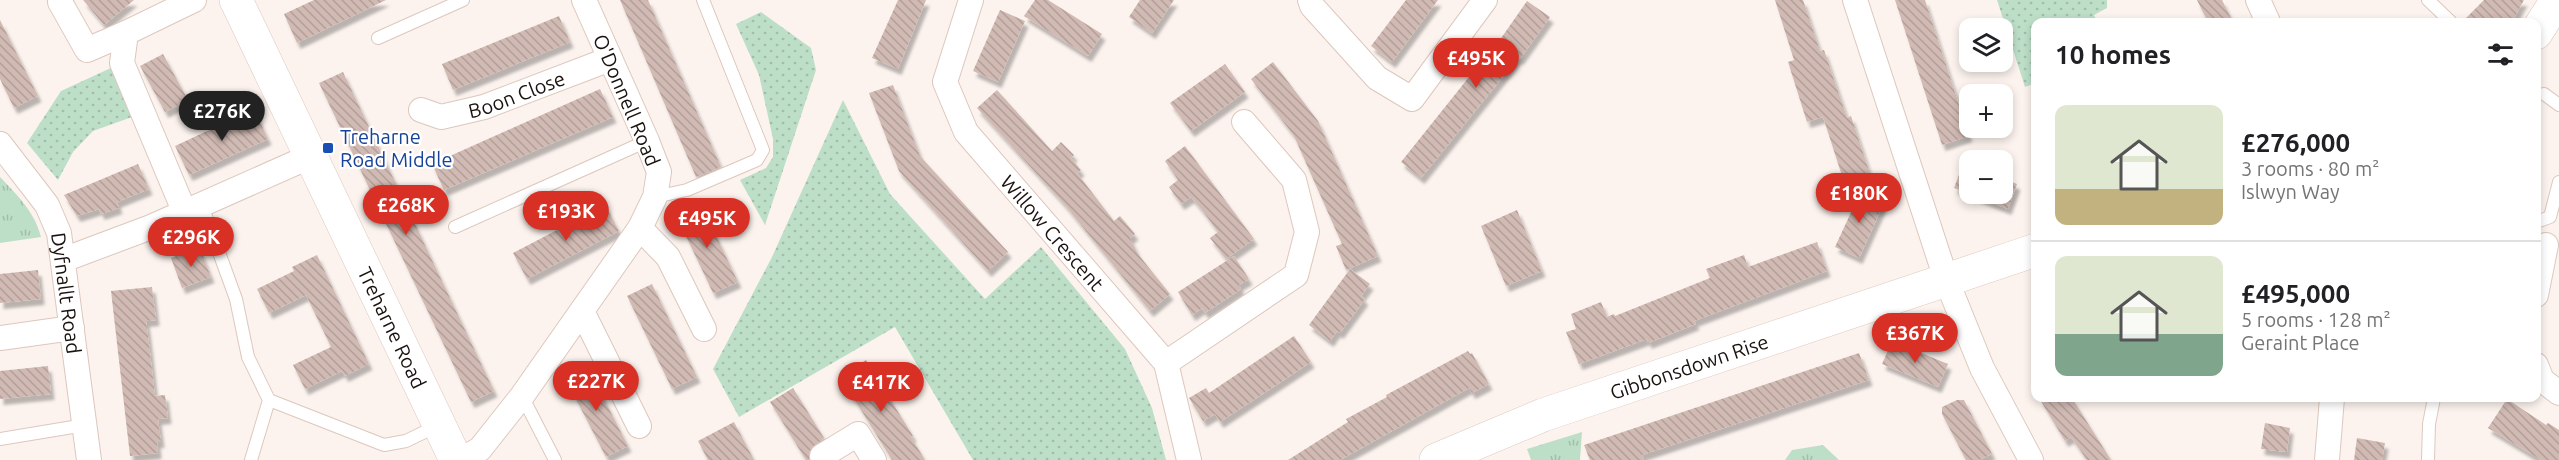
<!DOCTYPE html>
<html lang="en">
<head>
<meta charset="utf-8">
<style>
	:root { --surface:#fff; --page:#f2f2f2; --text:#202124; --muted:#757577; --line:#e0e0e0; --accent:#d93025 }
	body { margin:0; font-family:Ubuntu,sans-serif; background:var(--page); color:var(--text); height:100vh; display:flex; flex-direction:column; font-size:22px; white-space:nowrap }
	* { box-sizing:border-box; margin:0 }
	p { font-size:20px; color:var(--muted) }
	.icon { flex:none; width:33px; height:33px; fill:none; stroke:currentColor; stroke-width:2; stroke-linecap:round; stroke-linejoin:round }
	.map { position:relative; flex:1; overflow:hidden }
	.sheet { position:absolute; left:2031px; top:18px; width:510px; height:384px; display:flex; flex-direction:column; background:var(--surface); border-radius:12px; box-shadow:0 3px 9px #0003 }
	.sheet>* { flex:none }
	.controls { position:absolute; left:1959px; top:18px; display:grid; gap:12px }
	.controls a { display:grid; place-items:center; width:54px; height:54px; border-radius:12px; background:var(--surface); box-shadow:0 3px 9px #0003; font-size:30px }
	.price { position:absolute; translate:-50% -51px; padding:0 14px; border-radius:21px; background:var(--accent); color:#fff; font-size:20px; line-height:39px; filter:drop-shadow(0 2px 3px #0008) }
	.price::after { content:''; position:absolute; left:50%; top:36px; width:18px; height:14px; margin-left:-9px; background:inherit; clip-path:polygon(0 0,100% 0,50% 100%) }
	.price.active { background:#222; color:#fff }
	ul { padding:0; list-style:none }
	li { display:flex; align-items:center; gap:18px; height:150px; padding:0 24px }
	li+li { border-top:2px solid var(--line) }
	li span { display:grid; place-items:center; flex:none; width:168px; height:120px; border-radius:12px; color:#555 }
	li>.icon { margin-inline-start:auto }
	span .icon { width:72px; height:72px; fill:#fffc; stroke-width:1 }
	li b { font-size:26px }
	h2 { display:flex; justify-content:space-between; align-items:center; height:72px; padding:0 24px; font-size:26px }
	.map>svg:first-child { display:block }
</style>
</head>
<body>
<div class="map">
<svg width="2559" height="460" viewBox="0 0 2559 460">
	<defs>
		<pattern id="grass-dots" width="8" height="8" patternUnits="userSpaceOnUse" patternTransform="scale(1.5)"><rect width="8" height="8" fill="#bddfc8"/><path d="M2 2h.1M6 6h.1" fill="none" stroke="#a2beab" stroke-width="1.8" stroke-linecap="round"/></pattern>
		<pattern id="park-tufts" width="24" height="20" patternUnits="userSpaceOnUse" patternTransform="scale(1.5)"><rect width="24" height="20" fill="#bddfc8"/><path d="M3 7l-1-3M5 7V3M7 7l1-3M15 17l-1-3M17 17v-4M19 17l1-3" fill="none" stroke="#a2beab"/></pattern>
		<pattern id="building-back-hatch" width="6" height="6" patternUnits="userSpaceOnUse" patternTransform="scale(1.5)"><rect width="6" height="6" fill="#d1bab3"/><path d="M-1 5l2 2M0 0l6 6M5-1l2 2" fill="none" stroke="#b39f99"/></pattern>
		<filter id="shadow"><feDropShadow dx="3.5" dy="6" stdDeviation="1.5" flood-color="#0004"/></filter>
	</defs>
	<rect width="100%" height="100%" fill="#fcf3ee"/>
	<path fill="url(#grass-dots)" d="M1997 0H2107V8L2094 15 2097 22H2036L2035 83 2025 87Z
		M761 12 811 48 816 70 765 225 740 180 766 168 773 157V139L759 75 736 24Z
		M113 67 132 117 93 131 73 152 58 180 27 143 61 91Z
		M843 100 890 194 985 299 1041 247 1125 349 1152 408 1166 460H973L895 327 739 417 713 369 772 257Z"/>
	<path fill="url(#park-tufts)" d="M0 177C17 195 35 212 41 237L0 243Z
		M1582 432 1580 460H1531L1527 449Z
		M1823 445 1839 460H1785L1792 450Z"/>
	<path fill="url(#building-back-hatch)" filter="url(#shadow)" d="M83 0H134L104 25Z
		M314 0H386L297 43 284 14Z
		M620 0H648L721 167 696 177Z
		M898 0H926L898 69 872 58Z
		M1035 0H1048L1102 34 1088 56 1024 16Z
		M1140 0H1174L1152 33 1129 17Z
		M1406 0H1438L1392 62 1371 46Z
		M1775 0H1803L1820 51 1824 50 1847 118 1851 116 1872 180 1846 188 1823 117 1807 122 1788 62 1794 60Z
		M1895 0H1925L1969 136 1942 145Z
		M2197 0H2222L2233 22H2208Z
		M2484 0H2524L2512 22H2462Z
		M1527 1 1550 17 1520 59 1518 58 1421 178 1401 162 1481 62 1483 64Z
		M1000 10 1025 21 998 82 973 71Z
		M559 16 570 42 453 90 442 64Z
		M0 20 38 96 14 108 0 79Z
		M163 54 188 100 165 112 140 66Z
		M1273 62 1318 121 1378 256 1346 270 1336 246 1342 244 1294 136 1251 79Z
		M1225 64 1245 92 1191 131 1170 103Z
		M343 72 494 391 471 402 319 83Z
		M893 85 920 156 1008 252 988 271 899 171 869 93Z
		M600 89 613 117 444 190 432 164Z
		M997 90 1052 151 1061 142 1074 155 1071 158 1081 170 1077 173 1114 221 1120 216 1135 234 1130 238 1138 254 1170 294 1150 311 1065 205 977 108Z
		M254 109 268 139 189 175 175 146Z
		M1185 146 1254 239 1226 259 1210 238 1218 232 1202 210 1191 197 1181 204 1169 187 1178 180 1165 161Z
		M138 164 149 189 117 202 119 208 101 214 99 209 77 216 64 195Z
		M1963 164 1970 166V194H2002V178L2017 184 2008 209 1954 188Z
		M1847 189 1883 205 1859 258 1835 247 1853 208Z
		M701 204 738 282 713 293 676 215Z
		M605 205 619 231 527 279 513 253Z
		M1517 210 1542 271 1506 286 1481 226Z
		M1817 242 1827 271 1694 321 1696 324 1648 343 1647 339 1579 364 1566 332 1576 329 1571 314 1601 302 1607 317 1614 314 1615 316 1710 278 1706 269 1744 255 1748 267Z
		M199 247 211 277 182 288 171 258Z
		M317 255 369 364 345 376 342 371 305 389 293 365 331 347 306 295 269 313 257 289 294 271 292 267Z
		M1234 256 1249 279 1239 285 1241 289 1205 313 1202 308 1192 315 1178 292Z
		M1350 269 1370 284 1361 296 1365 299 1340 333 1337 331 1330 341 1309 325Z
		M38 270 41 299 0 303V274Z
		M652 284 697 377 672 389 627 296Z
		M152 287 156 320 146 321 149 344 155 396 165 395 168 418 158 419 161 442H157L158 453 130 456 111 291Z
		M1294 336 1311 362 1220 422 1215 414 1203 421 1189 398 1206 388 1209 393Z
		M1892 341 1948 364 1938 387 1882 364Z
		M1468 351 1470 354 1472 353 1489 384 1472 393 1469 388 1340 460H1288L1348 422 1346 419 1387 397 1386 395Z
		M1859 353 1869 380 1642 455 1644 460H1590L1584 445Z
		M866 360 913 436 911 437 925 460H892L840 376Z
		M48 366 51 394 0 399V371Z
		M587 366 628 446 606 457 565 378Z
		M793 388 824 438 810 449 809 460H806L770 402Z
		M2039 398H2072L2111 460H2087L2071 437 2065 441Z
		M2507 399 2546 425 2548 423 2559 430V460H2541L2488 428Z
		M1957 400H1964L1992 454 1979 460H1966L1942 414V407Z
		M734 422 754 460H708L698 441Z
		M2265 423 2290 428 2287 452 2261 449Z
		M2357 438 2385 443 2382 460H2354Z"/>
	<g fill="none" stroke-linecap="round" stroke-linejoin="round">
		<defs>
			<path id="lane" d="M2428 0 2451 22
				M378 38 463 0
				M2544 94 2559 105
				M655 197 687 190 757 160 763 150 703 0
				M202 206 236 299 248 357 269 400 384 445 406 441 439 425
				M2536 222 2550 217 2559 182
				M455 227 647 141
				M522 396 555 460
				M0 439 85 425
				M251 460 269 400
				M2428 460 2429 424 2434 398"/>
			<g id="street">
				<path id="s1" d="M971 0 945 82 966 132 1166 363 1189 460"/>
				<path d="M1310 0 1312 6 1377 78 1412 99 1485 0"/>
				<path d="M1855 0 1946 279 1982 368 2031 460"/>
				<path d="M2258 0 2268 22"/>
				<path d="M60 2 87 50 126 33 122 63 185 213"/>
				<path d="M126 33 194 0"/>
				<path id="s2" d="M421 110 441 117 484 107 610 59"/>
				<path id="s3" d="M0 144 47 205 59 233 89 460"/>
				<path d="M640 228 668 257 704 329"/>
				<path d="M63 260 151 227 311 156"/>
				<path d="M2536 295 2546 245"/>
				<path d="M582 311 639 426"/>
				<path d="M0 338 72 328"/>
				<path d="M1166 363 1296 275 1307 232 1294 180 1244 122"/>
				<path d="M2536 365 2542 380 2559 393"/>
				<path d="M822 456 858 434 874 460"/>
				<path d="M461 460 480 449 522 396 640 228 655 197 659 172 647 141 584 0"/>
				<path d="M2327 460 2332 398"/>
			</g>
			<g id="secondary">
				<path id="s4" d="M236 0 456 460"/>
				<path d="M2536 33 2557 0"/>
				<path id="s5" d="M1436 460 1543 415 2036 250"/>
			</g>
		</defs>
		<use href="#lane" stroke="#ddc7bd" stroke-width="14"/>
		<use href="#street" stroke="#ddc7bd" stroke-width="26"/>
		<use href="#secondary" stroke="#ddc7bd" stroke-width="34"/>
		<use href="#lane" stroke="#fff" stroke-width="12"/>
		<use href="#street" stroke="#fff" stroke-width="24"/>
		<use href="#secondary" stroke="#fff" stroke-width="33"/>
	</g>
	<rect fill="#1a4fb4" stroke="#fff" stroke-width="2" x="322" y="142" width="12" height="12" rx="3"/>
	<g text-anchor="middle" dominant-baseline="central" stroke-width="4.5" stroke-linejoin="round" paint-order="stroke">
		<g font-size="20" fill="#19120e" stroke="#fff">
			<text stroke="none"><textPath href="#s2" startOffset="100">Boon Close</textPath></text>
			<text transform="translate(627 100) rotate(67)">O'Donnell Road</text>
			<text stroke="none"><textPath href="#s1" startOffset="273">Willow Crescent</textPath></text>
			<text stroke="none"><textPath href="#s3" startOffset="168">Dyfnallt Road</textPath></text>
			<text stroke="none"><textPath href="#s4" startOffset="363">Treharne Road</textPath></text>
			<text stroke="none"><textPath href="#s5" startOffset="270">Gibbonsdown Rise</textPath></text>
		</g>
		<g font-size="20" fill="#164399" stroke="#fff" text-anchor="start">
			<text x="340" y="136">Treharne<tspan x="340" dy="23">Road Middle</tspan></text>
		</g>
	</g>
</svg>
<div class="controls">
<a><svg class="icon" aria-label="layers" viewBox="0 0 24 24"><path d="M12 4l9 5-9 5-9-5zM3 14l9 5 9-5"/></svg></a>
<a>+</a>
<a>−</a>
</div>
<b class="price" style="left:1476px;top:89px">£495K</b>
<b class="price active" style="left:222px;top:142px">£276K</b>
<b class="price" style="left:1859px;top:224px">£180K</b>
<b class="price" style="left:406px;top:236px">£268K</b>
<b class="price" style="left:566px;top:242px">£193K</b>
<b class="price" style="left:707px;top:249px">£495K</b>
<b class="price" style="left:191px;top:268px">£296K</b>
<b class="price" style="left:1915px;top:364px">£367K</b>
<b class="price" style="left:596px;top:412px">£227K</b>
<b class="price" style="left:881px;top:413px">£417K</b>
<section class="sheet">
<h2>10 homes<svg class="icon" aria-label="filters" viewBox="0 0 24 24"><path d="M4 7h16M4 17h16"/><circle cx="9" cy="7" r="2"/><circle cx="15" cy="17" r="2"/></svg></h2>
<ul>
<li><span style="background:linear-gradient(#dfe7d0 70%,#c2b280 0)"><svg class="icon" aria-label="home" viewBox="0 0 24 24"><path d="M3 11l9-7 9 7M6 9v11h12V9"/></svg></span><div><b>£276,000</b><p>3 rooms · 80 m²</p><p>Islwyn Way</p></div></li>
<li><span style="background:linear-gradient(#dfe7d0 65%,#7fa58c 0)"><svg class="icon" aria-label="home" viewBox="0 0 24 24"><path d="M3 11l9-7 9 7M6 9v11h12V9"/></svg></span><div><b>£495,000</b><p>5 rooms · 128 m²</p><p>Geraint Place</p></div></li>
</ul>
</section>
</div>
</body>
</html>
